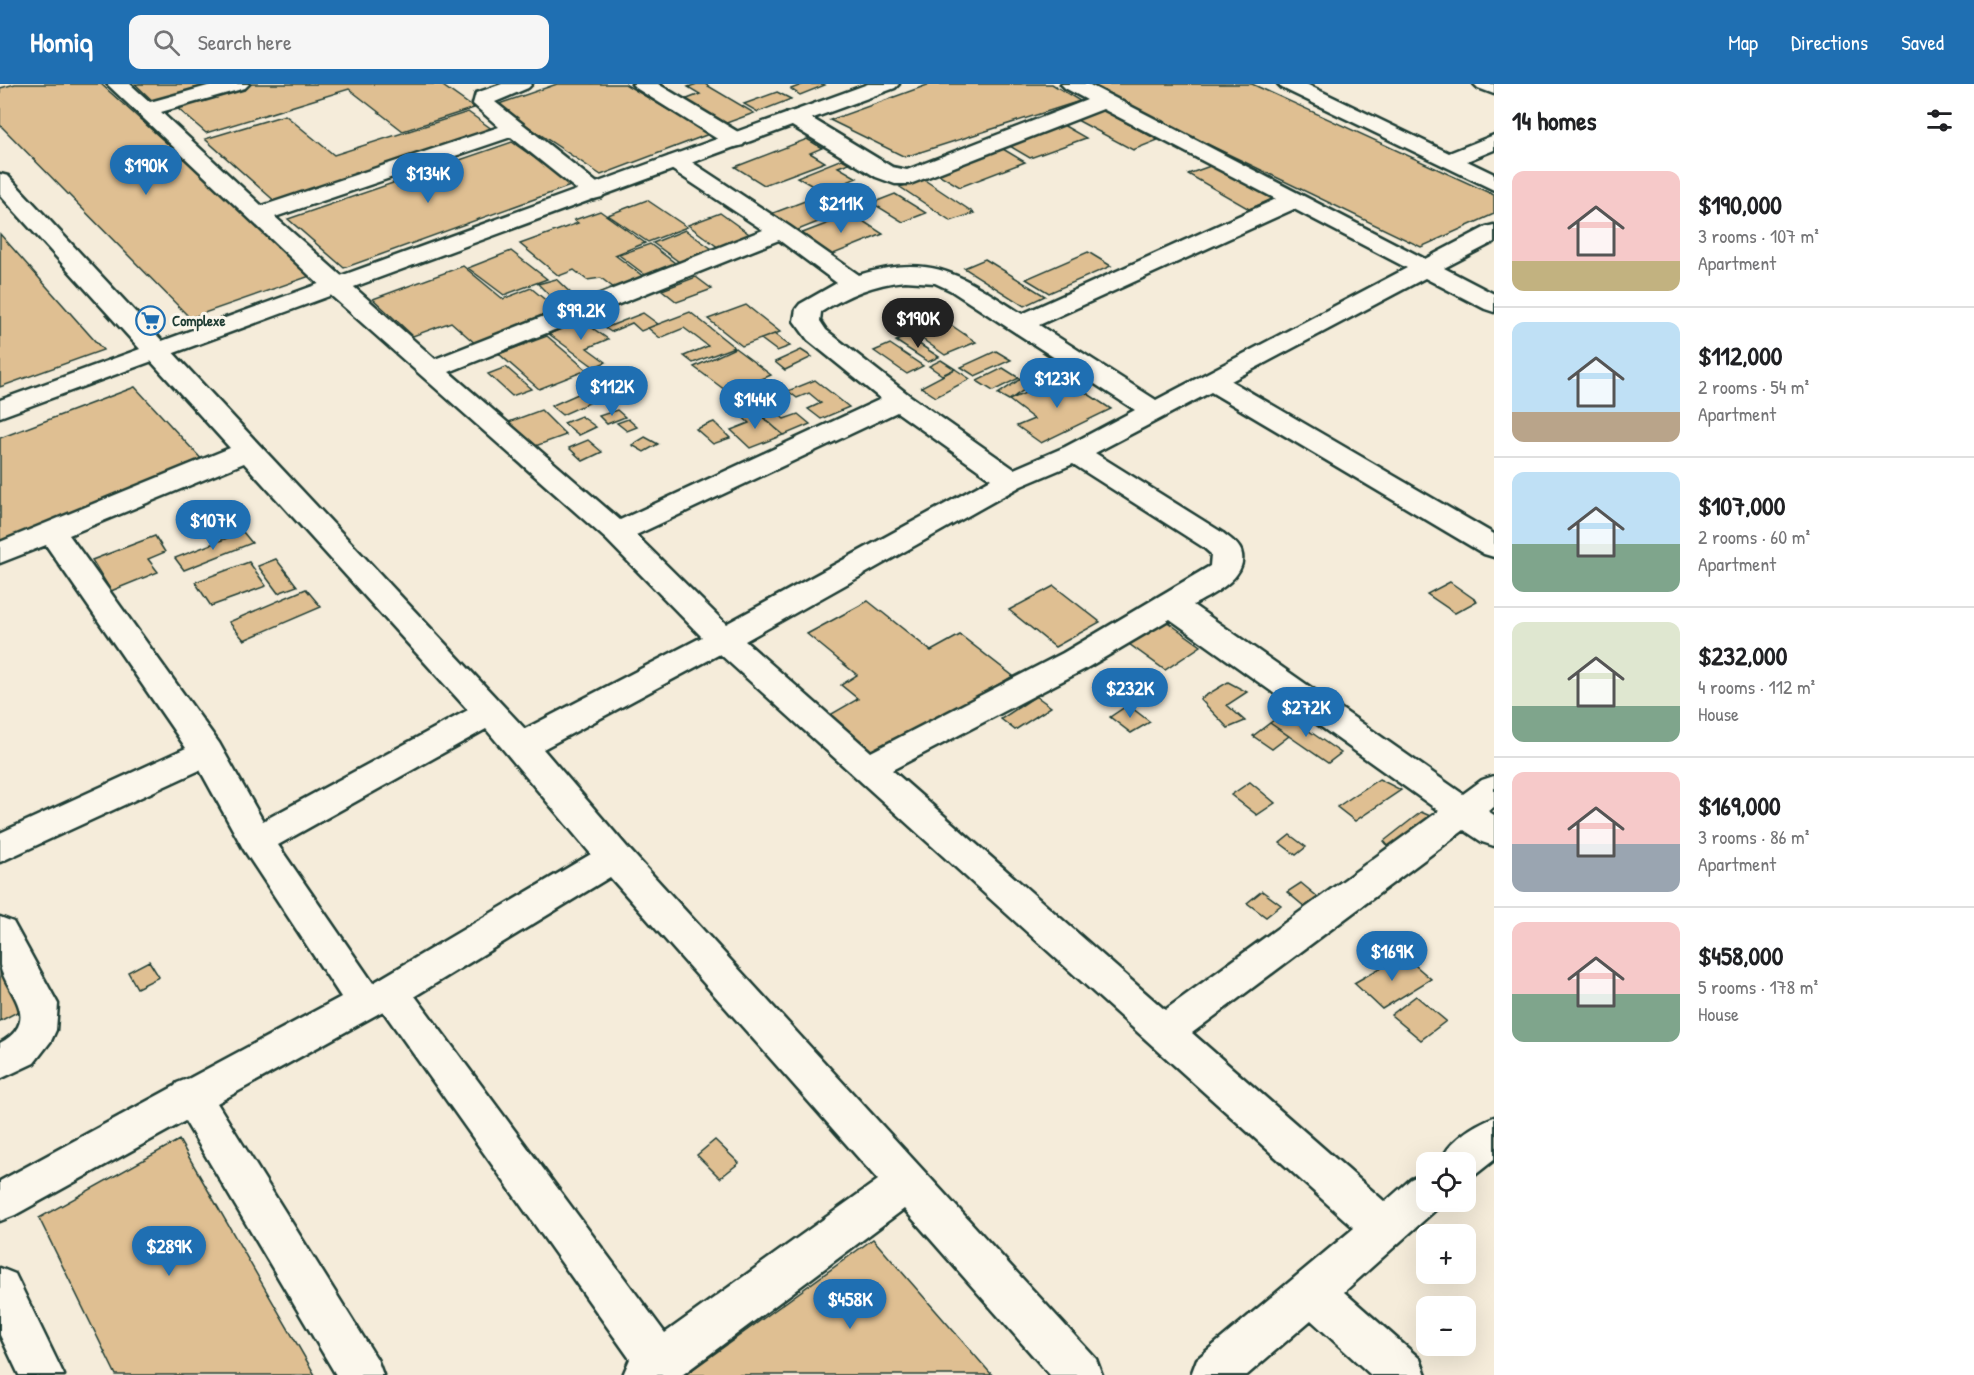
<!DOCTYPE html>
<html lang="en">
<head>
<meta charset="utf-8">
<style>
	:root { --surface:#fff; --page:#f6f6f6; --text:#202124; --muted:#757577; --line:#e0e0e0; --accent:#1f6fb2 }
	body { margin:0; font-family:"Patrick Hand",sans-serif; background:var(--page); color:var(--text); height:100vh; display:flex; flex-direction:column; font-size:22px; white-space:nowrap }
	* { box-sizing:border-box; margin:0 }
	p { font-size:20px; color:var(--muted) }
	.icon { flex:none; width:33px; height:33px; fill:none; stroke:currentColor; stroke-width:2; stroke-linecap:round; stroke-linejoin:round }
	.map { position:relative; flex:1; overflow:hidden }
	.details { display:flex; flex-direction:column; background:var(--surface); width:480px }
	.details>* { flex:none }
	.fabs { position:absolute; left:1416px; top:1068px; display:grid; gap:12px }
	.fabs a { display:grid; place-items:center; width:60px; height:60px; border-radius:12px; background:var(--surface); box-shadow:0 6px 24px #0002; font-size:30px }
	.price { position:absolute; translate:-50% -51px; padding:0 14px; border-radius:21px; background:var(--accent); color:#fff; font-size:20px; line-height:39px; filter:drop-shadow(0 2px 3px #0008) }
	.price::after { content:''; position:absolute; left:50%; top:36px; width:18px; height:14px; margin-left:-9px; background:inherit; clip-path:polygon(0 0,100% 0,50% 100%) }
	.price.on { background:#222; color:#fff }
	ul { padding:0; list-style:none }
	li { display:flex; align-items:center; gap:18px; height:150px; padding:0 18px }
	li+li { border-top:2px solid var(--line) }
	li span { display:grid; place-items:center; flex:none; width:168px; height:120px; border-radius:12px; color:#555 }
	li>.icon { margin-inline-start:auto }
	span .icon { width:72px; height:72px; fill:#fffc; stroke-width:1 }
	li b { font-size:26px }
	h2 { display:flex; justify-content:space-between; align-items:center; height:72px; padding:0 18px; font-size:26px }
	header { display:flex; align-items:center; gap:36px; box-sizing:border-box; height:84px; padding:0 30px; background:var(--accent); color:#fff }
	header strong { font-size:28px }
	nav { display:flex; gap:33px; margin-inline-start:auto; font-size:21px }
	.search { width:420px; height:54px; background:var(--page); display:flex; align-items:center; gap:15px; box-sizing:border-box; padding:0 21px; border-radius:12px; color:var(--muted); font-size:22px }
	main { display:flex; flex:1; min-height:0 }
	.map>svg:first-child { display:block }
</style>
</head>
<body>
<header>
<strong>Homiq</strong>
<div class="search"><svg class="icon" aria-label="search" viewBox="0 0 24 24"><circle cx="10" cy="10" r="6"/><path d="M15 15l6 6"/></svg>Search here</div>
<nav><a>Map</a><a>Directions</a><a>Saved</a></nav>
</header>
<main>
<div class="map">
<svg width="1494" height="1291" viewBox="0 0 1494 1291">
	<rect width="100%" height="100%" fill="#f5ecda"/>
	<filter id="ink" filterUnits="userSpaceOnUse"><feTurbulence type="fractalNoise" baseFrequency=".0167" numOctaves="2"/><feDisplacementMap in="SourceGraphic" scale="12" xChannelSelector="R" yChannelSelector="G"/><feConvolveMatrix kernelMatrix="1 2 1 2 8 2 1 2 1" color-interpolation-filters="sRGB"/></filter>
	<g filter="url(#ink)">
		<path fill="#dfbf92" stroke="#1f3d34" stroke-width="1.5" d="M15 0H101L313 191 190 234 0 41V4Z
			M135 0H229L157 21Z
			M252 0H440L474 24 403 47 349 5 206 49 176 23Z
			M557 0H625L709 50 601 91 496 21Z
			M697 0H705L754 29 721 41 682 17 700 10 688 3Z
			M804 0H823L825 1 800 11 791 5Z
			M930 0H1052L1080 17 905 73 830 36Z
			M1094 0H1252L1494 111V130L1421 163 1087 2Z
			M777 8 791 15 758 28 744 20Z
			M1101 25 1158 56 1133 66 1075 35Z
			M468 28 496 48 278 120 205 55 285 31 334 71Z
			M1063 41 1086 54 1030 74 1008 61Z
			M807 55 822 64 810 69 825 78 764 101 735 83Z
			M512 58 573 101 344 184 288 135Z
			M1003 65 1025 78 960 103 938 90Z
			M842 75 849 79 838 83 857 94 823 108 797 93Z
			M1213 81 1274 115 1249 125 1188 90Z
			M923 95 974 129 951 137 900 103Z
			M895 110 926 129 903 138 872 119Z
			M818 112 843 128 793 148 768 131Z
			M647 116 687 143 648 158 608 131Z
			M600 127 645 159 615 171 648 196 619 208 601 194 587 196 574 186 559 192 520 160 578 139 574 136Z
			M720 129 752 152 719 164 688 141Z
			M852 130 883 150 831 171 800 150Z
			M685 146 715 167 682 180 653 159Z
			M0 150 103 266 0 303Z
			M650 160 679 182 648 193 619 171Z
			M511 167 547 195 504 211 468 184Z
			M1088 168 1111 182 1049 209 1026 195Z
			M985 175 1045 212 1024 222 964 184Z
			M463 182 503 215 531 204 561 229 477 261 451 238 413 252 373 215Z
			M696 193 712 205 677 218 662 206Z
			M556 195 582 220 564 226 538 200Z
			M746 221 780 248 742 262 708 235Z
			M690 228 734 263 693 279 684 272 708 262 684 244 660 254 648 244Z
			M643 229 658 240 641 247 632 239 611 248 605 244Z
			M581 236 608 255 587 264 606 278 594 283 549 250Z
			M945 237 976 258 945 271 915 250Z
			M774 250 790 262 777 267 761 255Z
			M547 252 587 286 539 305 499 270Z
			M907 252 939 273 928 278 896 257Z
			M890 260 923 282 907 290 874 267Z
			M735 264 771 291 729 309 694 283Z
			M801 266 812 273 785 286 775 278Z
			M996 267 1011 276 975 292 961 283Z
			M941 276 955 285 942 291 929 282Z
			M1044 282 1059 292 1047 297 1032 287Z
			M506 283 531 305 512 312 488 290Z
			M1003 284 1019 294 993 307 977 297Z
			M955 285 970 295 936 313 921 303Z
			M1025 292 1036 298 1009 316 998 310Z
			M1062 293 1111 325 1041 359 1017 342 1034 335 1009 316Z
			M815 296 849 323 821 335 808 325 821 319 809 309 797 314 788 307Z
			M135 303 206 380 0 463V354Z
			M589 305 600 314 562 331 551 322Z
			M763 318 784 335 798 330 810 340 784 351 750 323Z
			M743 323 755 334 761 331 783 351 750 364 731 346 749 339 735 326Z
			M541 326 566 351 530 364 506 339Z
			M617 326 625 333 607 340 599 332Z
			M581 332 596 343 579 351 564 339Z
			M628 335 637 343 627 347 617 339Z
			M714 338 730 354 713 360 696 345Z
			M645 353 658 360 644 368 632 361Z
			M588 356 602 368 583 377 569 364Z
			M243 448 252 459 184 486 175 474Z
			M155 452 165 468 148 475 158 488 111 507 92 476Z
			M276 475 297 502 278 509 258 482Z
			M249 478 266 502 211 522 195 498Z
			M1450 498 1477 517 1455 529 1427 510Z
			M1054 502 1100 538 1055 563 1009 526Z
			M306 505 321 523 244 556 229 538Z
			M868 517 931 567 960 551 1013 592 871 676 823 635 858 615 841 601 857 591 807 550Z
			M1166 537 1201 562 1165 586 1129 560Z
			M1228 598 1247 608 1227 621 1245 637 1228 644 1200 615Z
			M1036 612 1051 623 1015 646 1001 635Z
			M1128 621 1150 638 1131 649 1110 633Z
			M1283 629 1341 669 1328 679 1270 639Z
			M1270 639 1289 652 1272 665 1253 652Z
			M1379 695 1401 706 1355 737 1337 723Z
			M1250 698 1275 719 1257 731 1231 711Z
			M1421 728 1437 735 1393 768 1384 757Z
			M1290 751 1306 763 1296 771 1280 759Z
			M1301 799 1325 819 1311 828 1287 808Z
			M1262 807 1281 821 1266 833 1247 819Z
			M1403 871 1431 895 1382 925 1354 899Z
			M149 877 159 893 137 904 128 888Z
			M0 883 25 924 0 937Z
			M1416 912 1446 937 1421 956 1391 931Z
			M179 1056 315 1291H116L39 1134Z
			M715 1056 739 1079 720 1094 697 1071Z
			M873 1155 992 1291H685Z"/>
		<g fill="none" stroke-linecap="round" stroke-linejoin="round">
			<defs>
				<path id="minor" d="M107 0H130L150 18 215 0H249L245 4 161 28 262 122 499 43 473 20 476 9 502 0H532L528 4 495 18 602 103 606 108 602 113 594 115 586 113 511 53 275 133 435 275 763 146 668 83 665 78 668 73 676 71 684 73 789 142 859 191C932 168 962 192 1022 230L1276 115 1103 25 910 100H895L876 93 787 39 784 34 787 29 795 27 803 29 892 83 907 86 1087 16 1065 4 1061 0H1088L1425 175 1486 143 1494 141V158L1444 184 1494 210V228L1485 225 1425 194 1231 297 1494 450V473L1484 470 1211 308 1095 369 1223 449C1229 454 1238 459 1241 467 1250 493 1211 511 1193 521L1463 710 1482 696 1494 692V723L1488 727 1494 731V762L1482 758 1464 746 1192 949 1385 1118 1411 1095 1426 1089V1118H1442L1441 1121 1344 1208 1420 1275 1426 1291H1371L1311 1236 1247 1291H1191L1197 1275 1354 1144 720 570 543 665 627 763 1096 1275 1102 1291H1050L904 1125 682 1291H623L630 1275 383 927 217 1019 377 1275 383 1291H336L185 1037 15 1131 0 1137V1097L175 1002 177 999 190 994 341 913 244 766 200 686 0 778V749L186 664 46 461 0 479V458L230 364 0 111V90L8 92 525 645 702 553 607 456 326 207ZM1294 125 1407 184 1156 316 1039 241ZM779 156 837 199 800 220 796 225 794 237 808 256 881 315 620 436 449 288ZM905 197 935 199 950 206 1135 326 1065 363 1014 385 909 311 826 246 820 237 821 228C847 211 874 200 905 197ZM897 328 991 395 726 540 636 451ZM244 379 468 626 263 737 219 659 69 451ZM1073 380 1203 463 1211 470 1210 482 1063 569 871 668 745 557 1021 402ZM1170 535 1439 727 1165 926 892 686 1085 585ZM486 645 591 770 373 899 278 761ZM610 793 878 1096 665 1249 415 912Z
					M632 0H658L743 51 746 56 743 61 735 63 727 61 636 4Z
					M1278 0H1306L1449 69 1494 51V66L1467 77 1494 90V106L1282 4Z
					M1474 0H1494V10L1478 4Z
					M0 833 13 838 58 920 56 946 51 957 34 979 0 995V959C44 935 4 906 0 881 0 866 0 849 0 833Z
					M1494 1033V1076L1475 1091 1466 1095V1078H1441C1448 1057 1473 1041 1494 1033Z
					M0 1184 15 1190 64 1291H19L0 1251Z"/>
				<path id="tertiary" d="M868 0H899L895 4 0 333V316Z"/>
			</defs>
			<use href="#minor" stroke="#1f3d34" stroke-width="5"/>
			<use href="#tertiary" stroke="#1f3d34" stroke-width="5"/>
			<use href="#minor" fill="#fbf7ec" fill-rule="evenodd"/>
			<use href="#tertiary" fill="#fbf7ec" fill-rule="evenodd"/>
		</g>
	</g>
	<defs>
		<symbol id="supermarket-ring" viewBox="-11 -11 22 22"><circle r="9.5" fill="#fbf7ec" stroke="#1f6fb2" stroke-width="1.5"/><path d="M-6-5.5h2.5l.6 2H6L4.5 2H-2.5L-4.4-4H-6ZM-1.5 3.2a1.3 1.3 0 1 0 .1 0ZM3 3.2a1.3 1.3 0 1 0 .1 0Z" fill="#1f6fb2"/></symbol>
	</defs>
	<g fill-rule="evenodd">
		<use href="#supermarket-ring" x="134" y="220" width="33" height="33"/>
	</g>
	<g text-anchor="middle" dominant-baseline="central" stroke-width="6" stroke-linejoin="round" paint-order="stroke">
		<g font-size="15" font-weight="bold" fill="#1f3d34" stroke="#fbf7ec" text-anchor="start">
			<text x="172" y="236">Complexe</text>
		</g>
	</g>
</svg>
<div class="fabs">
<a><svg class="icon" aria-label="locate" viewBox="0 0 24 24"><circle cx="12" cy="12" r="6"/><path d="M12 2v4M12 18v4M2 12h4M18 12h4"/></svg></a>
<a>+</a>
<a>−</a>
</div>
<b class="price" style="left:146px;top:112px">$190K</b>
<b class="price" style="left:428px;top:120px">$134K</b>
<b class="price" style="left:841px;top:150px">$211K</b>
<b class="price" style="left:581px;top:257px">$99.2K</b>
<b class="price on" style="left:918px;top:265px">$190K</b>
<b class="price" style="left:1057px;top:325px">$123K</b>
<b class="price" style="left:612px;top:333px">$112K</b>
<b class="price" style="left:755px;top:346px">$144K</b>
<b class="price" style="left:213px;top:467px">$107K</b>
<b class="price" style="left:1130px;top:635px">$232K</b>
<b class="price" style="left:1306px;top:654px">$272K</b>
<b class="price" style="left:1392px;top:898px">$169K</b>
<b class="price" style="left:169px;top:1193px">$289K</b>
<b class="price" style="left:850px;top:1246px">$458K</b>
</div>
<section class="details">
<h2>14 homes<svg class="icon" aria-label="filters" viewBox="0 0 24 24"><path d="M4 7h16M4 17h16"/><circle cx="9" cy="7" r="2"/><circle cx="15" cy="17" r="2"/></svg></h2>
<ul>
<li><span style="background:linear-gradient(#f6c9c9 75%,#c2b280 0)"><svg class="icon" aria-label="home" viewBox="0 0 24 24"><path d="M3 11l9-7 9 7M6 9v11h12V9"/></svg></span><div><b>$190,000</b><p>3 rooms · 107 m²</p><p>Apartment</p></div></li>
<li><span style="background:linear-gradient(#bfe0f5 75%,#b9a48a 0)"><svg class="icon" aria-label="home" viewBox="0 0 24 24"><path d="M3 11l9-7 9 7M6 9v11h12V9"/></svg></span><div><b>$112,000</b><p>2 rooms · 54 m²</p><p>Apartment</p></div></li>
<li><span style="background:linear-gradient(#bfe0f5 60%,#7fa58c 0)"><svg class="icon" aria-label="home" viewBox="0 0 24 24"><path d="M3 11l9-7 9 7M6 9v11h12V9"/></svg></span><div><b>$107,000</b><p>2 rooms · 60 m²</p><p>Apartment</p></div></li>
<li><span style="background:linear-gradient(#dfe7d0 70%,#7fa58c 0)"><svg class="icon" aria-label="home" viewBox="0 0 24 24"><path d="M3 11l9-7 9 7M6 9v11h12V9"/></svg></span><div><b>$232,000</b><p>4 rooms · 112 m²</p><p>House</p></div></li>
<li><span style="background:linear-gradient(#f6c9c9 60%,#9aa5b1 0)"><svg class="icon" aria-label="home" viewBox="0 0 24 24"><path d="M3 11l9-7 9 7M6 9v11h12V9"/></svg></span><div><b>$169,000</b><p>3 rooms · 86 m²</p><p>Apartment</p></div></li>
<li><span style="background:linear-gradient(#f6c9c9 60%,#7fa58c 0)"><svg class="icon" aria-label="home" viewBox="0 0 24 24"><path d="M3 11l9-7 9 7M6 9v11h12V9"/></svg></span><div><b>$458,000</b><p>5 rooms · 178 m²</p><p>House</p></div></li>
</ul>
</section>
</main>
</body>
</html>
